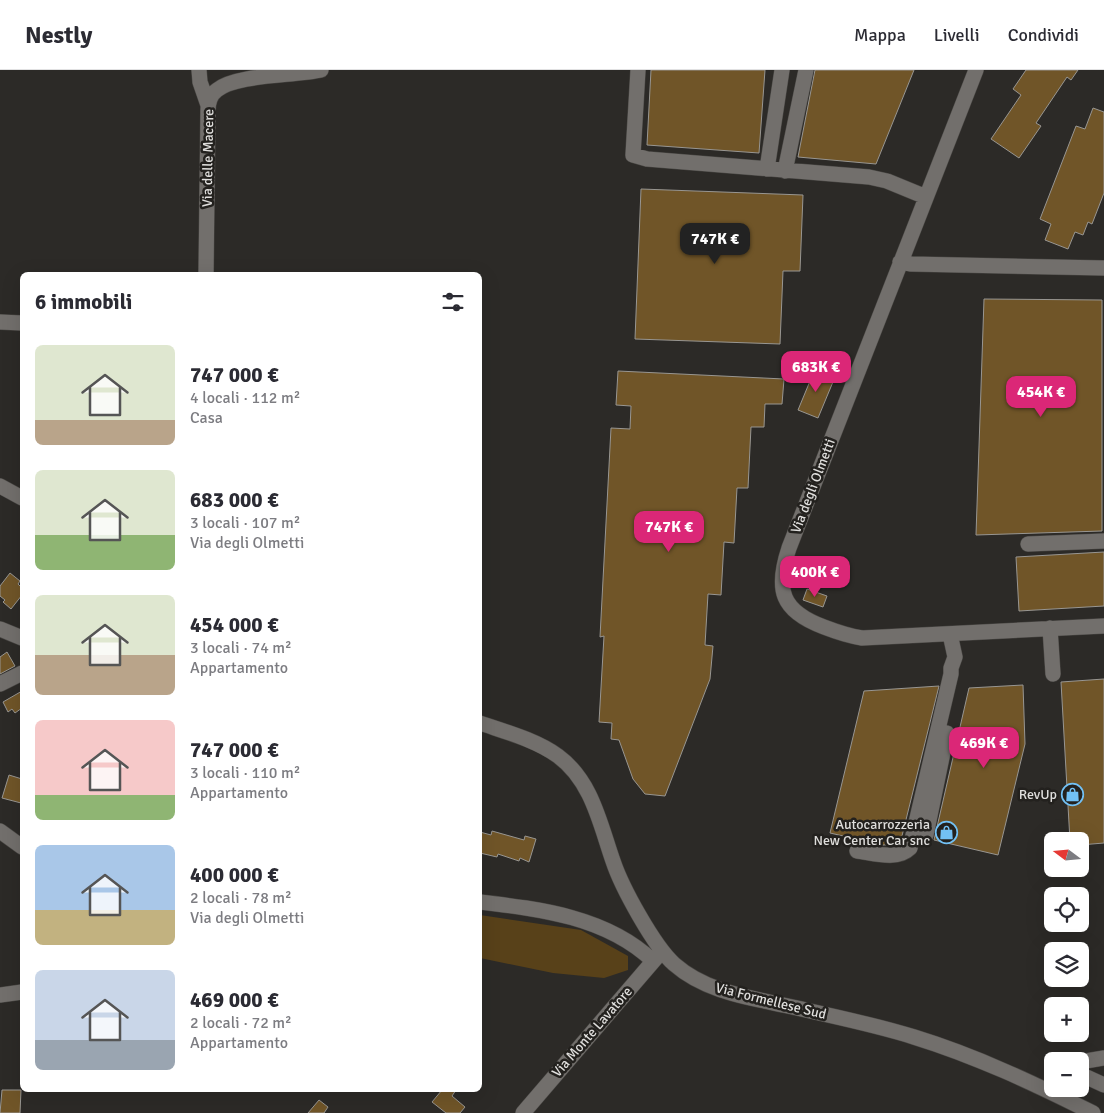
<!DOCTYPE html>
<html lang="it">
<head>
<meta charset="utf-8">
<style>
	:root { --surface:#fff; --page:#f2f2f3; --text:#2b2b33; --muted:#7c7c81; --line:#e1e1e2; --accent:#db2777 }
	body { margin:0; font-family:Signika,sans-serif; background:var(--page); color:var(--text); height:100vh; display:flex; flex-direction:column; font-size:19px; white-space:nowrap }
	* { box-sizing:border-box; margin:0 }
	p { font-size:16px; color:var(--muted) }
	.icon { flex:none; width:28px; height:28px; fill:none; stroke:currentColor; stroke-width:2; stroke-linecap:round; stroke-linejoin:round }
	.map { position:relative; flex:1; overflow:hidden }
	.sheet { position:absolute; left:20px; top:202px; width:462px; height:820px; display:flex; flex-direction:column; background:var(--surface); border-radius:8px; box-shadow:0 5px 20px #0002 }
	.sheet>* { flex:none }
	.needle { width:32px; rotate:286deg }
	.buttons { position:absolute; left:1044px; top:762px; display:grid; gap:10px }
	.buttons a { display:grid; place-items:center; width:45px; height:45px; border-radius:8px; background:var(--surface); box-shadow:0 5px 20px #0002; font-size:25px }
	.price { position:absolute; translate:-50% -42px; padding:0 11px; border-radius:10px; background:var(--accent); color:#fff; font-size:16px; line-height:32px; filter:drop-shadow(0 1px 2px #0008) }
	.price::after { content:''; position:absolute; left:50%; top:30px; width:15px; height:11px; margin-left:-8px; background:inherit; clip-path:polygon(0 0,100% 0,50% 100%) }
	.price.active { background:#222; color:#fff }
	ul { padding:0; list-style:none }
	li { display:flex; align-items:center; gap:15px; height:125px; padding:0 15px }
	li span { display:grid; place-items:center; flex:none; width:140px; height:100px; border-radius:8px; color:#555 }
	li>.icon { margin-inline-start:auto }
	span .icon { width:60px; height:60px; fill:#fffc; stroke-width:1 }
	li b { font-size:21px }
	h2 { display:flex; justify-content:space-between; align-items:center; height:60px; padding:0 15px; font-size:21px }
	header { display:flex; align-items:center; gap:30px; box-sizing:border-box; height:70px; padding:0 25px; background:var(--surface); border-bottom:1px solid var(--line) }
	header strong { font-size:24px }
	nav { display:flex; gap:28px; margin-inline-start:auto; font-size:18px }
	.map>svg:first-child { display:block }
</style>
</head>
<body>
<header>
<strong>Nestly</strong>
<nav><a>Mappa</a><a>Livelli</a><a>Condividi</a></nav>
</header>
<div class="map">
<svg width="1104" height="1043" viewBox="0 0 1104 1043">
	<rect width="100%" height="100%" fill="#2c2a27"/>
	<path fill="#584119" d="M480 845 581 860 628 886V900L604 908 553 903 480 888Z"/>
	<path fill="#705528" stroke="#989692" d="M651 0H765L759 83 647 75Z
		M815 0H914L876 94 798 87Z
		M1026 0H1078L1071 10 1067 7 1036 53 1041 56 1019 88 991 69 1021 25 1013 19Z
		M1093 38 1104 42V123L1092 154 1088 152 1083 165 1075 162 1068 179 1045 170 1051 154 1040 149 1076 56 1085 59Z
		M641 119 803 125 800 201H783L780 274 635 269Z
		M984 229 1102 230V461L976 465Z
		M815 299 835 307 818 348 798 340Z
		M618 301 784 309 782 334H765L764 357H751L748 418H737L734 473 724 472 721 525 708 524 705 575 713 576 710 609 665 726 645 724 633 709 619 670 611 669 612 653 599 652 604 566 600 567 611 358 630 359 631 336 616 335Z
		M1104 482V536L1019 541 1016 487Z
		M10 503 20 511 18 514 22 518V525L11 539 3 532 5 530 0 526V516Z
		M807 519 827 526 823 537 803 530Z
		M7 582 15 596 0 604V587Z
		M1104 609V773L1080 775V771H1070L1061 612Z
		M1023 615 1025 674 998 785 934 770 969 618Z
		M939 616 900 774 883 775 830 763 864 621Z
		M22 621V638L15 643 12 639 8 642 3 632Z
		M9 705 22 709 21 733 2 728Z
		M492 761 524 770 525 766 536 769 529 792 520 788 519 791 498 784 497 787 480 783V762L491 765Z
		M2 1020H21L20 1043H0Z
		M442 1020H456L452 1026 465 1037 460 1043H446L432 1032Z
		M319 1030 328 1037 324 1043H308Z"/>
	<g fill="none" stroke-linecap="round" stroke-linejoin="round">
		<defs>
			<path id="minor" d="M199 0 200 12 208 35
				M638 0 633 85 647 89 869 107 887 111 926 127
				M976 0 789 478C775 520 781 541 824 557 837 562 849 566 862 568L1104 556
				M767 99 782 0
				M785 101 806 0
				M900 192 911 194 1104 198
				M206 205 208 41C208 33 210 25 217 20 236 4 295 6 321 0
				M0 252 22 253
				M0 416 22 428
				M1028 474 1104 471
				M1050 558 1053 604
				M0 559 22 568
				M0 614 22 603
				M480 653C506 662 536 670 558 686 592 711 600 754 613 791 622 818 654 876 674 894 708 924 755 928 797 938 836 947 876 955 914 967 976 986 1035 1014 1093 1043
				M0 761 22 777
				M926 765 947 663
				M857 781C873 783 897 791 910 778L951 604V598L955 587 950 564
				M480 832C540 839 607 847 653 891
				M0 925 22 922
				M1080 992 1104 988
				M1080 1004 1104 1015
				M523 1043 662 881"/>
		</defs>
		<use href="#minor" stroke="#4a4845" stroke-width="16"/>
		<use href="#minor" stroke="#726f6c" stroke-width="15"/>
	</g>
	<defs>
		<symbol id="shop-ring" viewBox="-11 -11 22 22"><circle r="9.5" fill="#23211e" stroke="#72c1f5" stroke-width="1.5"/><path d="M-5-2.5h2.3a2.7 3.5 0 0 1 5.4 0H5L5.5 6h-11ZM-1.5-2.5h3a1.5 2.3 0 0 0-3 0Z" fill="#72c1f5"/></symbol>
	</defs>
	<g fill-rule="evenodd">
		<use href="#shop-ring" x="1060" y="712" width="25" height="25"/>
		<use href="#shop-ring" x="934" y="750" width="25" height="25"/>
	</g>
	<g text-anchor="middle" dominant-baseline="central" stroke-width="5" stroke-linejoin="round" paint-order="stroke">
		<g font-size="14" fill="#dfdedc" stroke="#23211e">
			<text transform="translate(208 88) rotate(-89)">Via delle Macere</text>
			<text transform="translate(813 416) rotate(-69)">Via degli Olmetti</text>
			<text transform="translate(771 931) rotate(14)">Via Formellese Sud</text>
			<text transform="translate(592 962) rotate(-49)">Via Monte Lavatore</text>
		</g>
		<g font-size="14" fill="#dfdedc" stroke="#23211e" text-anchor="end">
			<text x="1057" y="724">RevUp</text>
			<text x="930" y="754">Autocarrozzeria<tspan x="930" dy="16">New Center Car snc</tspan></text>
		</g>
	</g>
</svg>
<div class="buttons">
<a><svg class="needle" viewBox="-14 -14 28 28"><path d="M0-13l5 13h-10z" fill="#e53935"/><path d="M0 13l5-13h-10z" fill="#7c7c81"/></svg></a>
<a><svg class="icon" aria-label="locate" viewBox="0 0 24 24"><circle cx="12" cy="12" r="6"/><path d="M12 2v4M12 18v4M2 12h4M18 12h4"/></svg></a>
<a><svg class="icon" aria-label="layers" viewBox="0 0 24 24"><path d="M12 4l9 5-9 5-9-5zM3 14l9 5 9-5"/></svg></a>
<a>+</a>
<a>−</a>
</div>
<b class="price active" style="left:715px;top:195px">747K €</b>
<b class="price" style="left:816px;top:323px">683K €</b>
<b class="price" style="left:1041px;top:348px">454K €</b>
<b class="price" style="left:669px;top:483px">747K €</b>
<b class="price" style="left:815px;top:528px">400K €</b>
<b class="price" style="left:984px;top:699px">469K €</b>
<section class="sheet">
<h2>6 immobili<svg class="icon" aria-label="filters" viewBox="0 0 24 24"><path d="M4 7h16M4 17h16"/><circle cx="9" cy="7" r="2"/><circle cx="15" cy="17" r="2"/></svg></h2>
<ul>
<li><span style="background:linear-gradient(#dfe7d0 75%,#b9a48a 0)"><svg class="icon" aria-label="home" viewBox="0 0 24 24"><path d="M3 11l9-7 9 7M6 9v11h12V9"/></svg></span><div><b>747 000 €</b><p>4 locali · 112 m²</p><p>Casa</p></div></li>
<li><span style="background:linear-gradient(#dfe7d0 65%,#8fb573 0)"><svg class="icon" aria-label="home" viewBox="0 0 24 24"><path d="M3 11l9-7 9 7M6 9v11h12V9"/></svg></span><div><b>683 000 €</b><p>3 locali · 107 m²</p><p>Via degli Olmetti</p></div></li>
<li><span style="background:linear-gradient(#dfe7d0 60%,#b9a48a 0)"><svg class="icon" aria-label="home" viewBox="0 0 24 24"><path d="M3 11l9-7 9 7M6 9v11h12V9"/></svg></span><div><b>454 000 €</b><p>3 locali · 74 m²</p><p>Appartamento</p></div></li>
<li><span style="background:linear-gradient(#f6c9c9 75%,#8fb573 0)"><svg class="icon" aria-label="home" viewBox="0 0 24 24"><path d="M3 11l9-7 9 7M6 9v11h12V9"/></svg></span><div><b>747 000 €</b><p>3 locali · 110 m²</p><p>Appartamento</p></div></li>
<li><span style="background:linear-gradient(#a9c7e8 65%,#c2b280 0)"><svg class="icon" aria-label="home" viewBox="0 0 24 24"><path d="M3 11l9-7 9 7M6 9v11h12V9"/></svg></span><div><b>400 000 €</b><p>2 locali · 78 m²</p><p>Via degli Olmetti</p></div></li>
<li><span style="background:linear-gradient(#c9d6e8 70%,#9aa5b1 0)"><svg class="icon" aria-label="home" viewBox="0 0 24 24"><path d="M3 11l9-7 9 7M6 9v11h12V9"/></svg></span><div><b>469 000 €</b><p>2 locali · 72 m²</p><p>Appartamento</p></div></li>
</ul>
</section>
</div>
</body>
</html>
